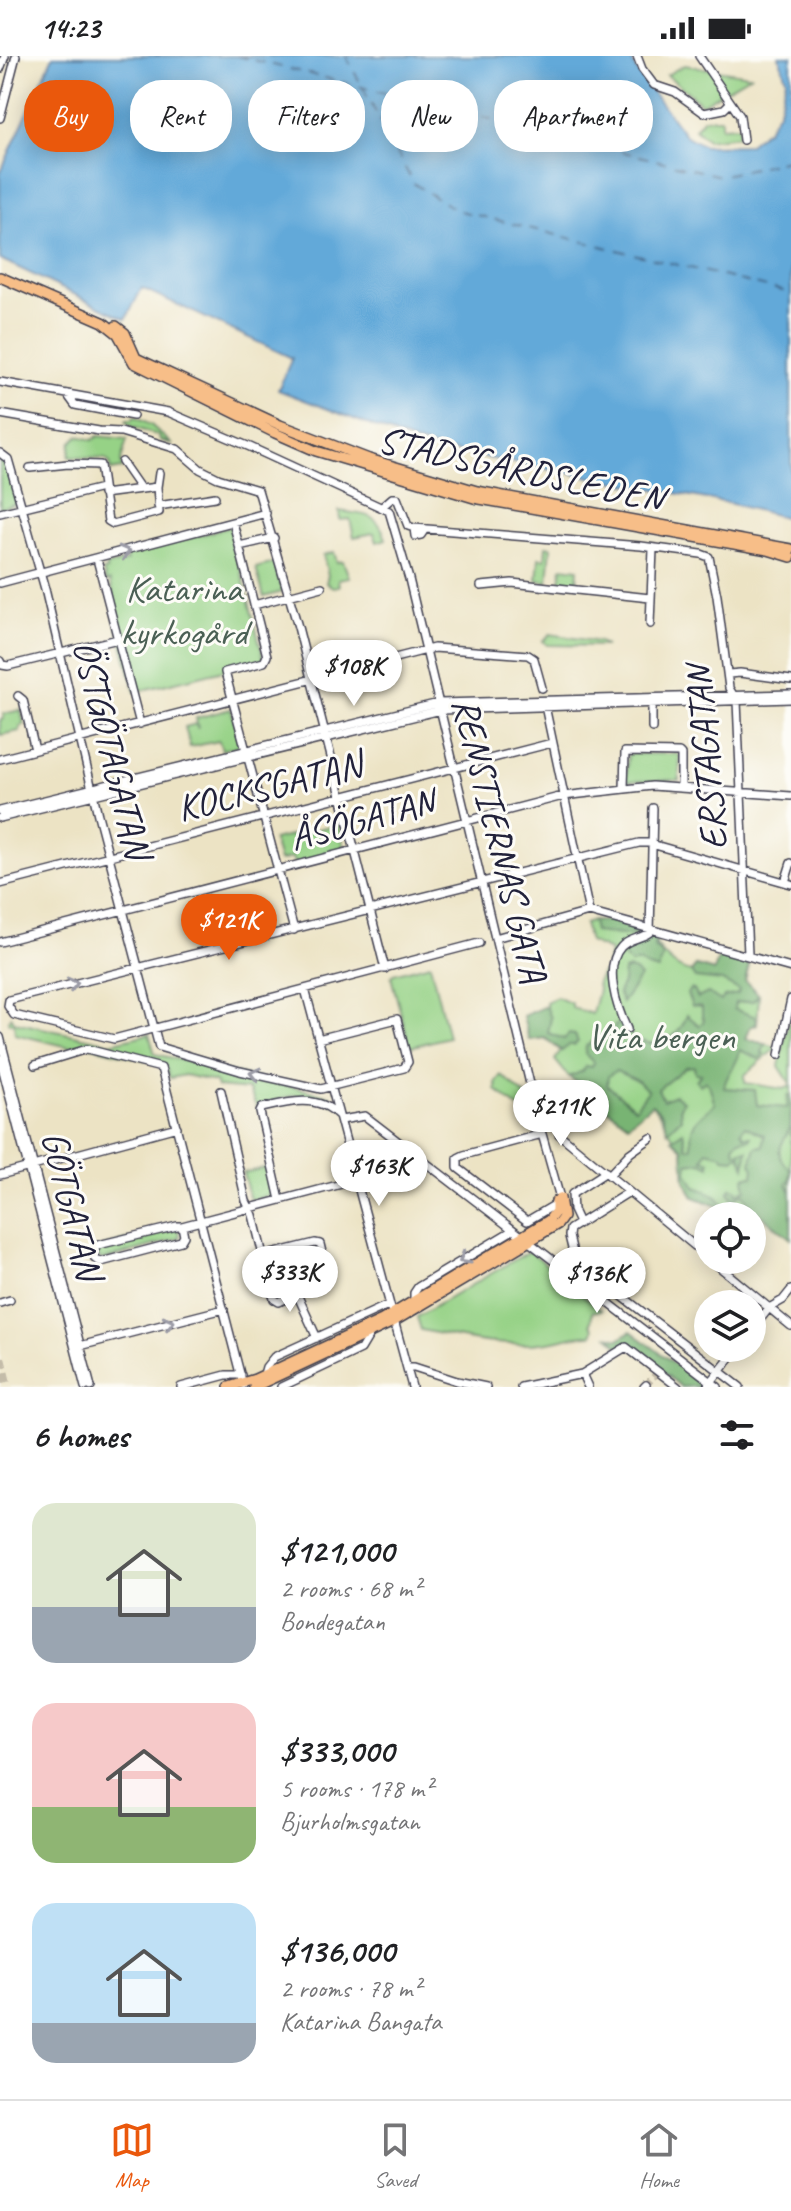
<!DOCTYPE html>
<html lang="en">
<head>
<meta charset="utf-8">
<style>
	:root { --surface:#fff; --page:#f2f2f2; --text:#202124; --muted:#757577; --line:#e0e0e0; --accent:#ea580c }
	body { margin:0; font-family:Caveat,sans-serif; background:var(--page); color:var(--text); height:100vh; display:flex; flex-direction:column; font-size:30px; white-space:nowrap }
	* { box-sizing:border-box; margin:0 }
	p { font-size:26px; color:var(--muted) }
	.icon { flex:none; width:44px; height:44px; fill:none; stroke:currentColor; stroke-width:2; stroke-linecap:round; stroke-linejoin:round }
	.map { position:relative; height:1331px; overflow:hidden }
	.drawer { display:flex; flex-direction:column; background:var(--surface); flex:1 }
	.drawer>* { flex:none }
	.guide { position:absolute; left:24px; top:24px; width:744px; height:72px; display:flex; gap:16px }
	.buttons { position:absolute; left:694px; top:1146px; display:grid; gap:16px }
	.buttons a { display:grid; place-items:center; width:72px; height:72px; border-radius:50%; background:var(--surface); box-shadow:0 4px 20px #0003; font-size:40px }
	.price { position:absolute; translate:-50% -68px; padding:0 18px; border-radius:28px; background:#fff; color:#222; font-size:26px; line-height:52px; filter:drop-shadow(0 2px 4px #0008) }
	.price::after { content:''; position:absolute; left:50%; top:48px; width:24px; height:18px; margin-left:-12px; background:inherit; clip-path:polygon(0 0,100% 0,50% 100%) }
	.price.on { background:var(--accent); color:#fff }
	ul { padding:0; list-style:none }
	li { display:flex; align-items:center; gap:24px; height:200px; padding:0 32px }
	li span { display:grid; place-items:center; flex:none; width:224px; height:160px; border-radius:24px; color:#555 }
	li>.icon { margin-inline-start:auto }
	span .icon { width:96px; height:96px; fill:#fffc; stroke-width:1 }
	li b { font-size:34px }
	h2 { display:flex; justify-content:space-between; align-items:center; height:96px; padding:0 32px; font-size:34px }
	.pill { padding:0 28px; border-radius:32px; background:var(--surface); box-shadow:0 4px 20px #0003; font-size:28px; line-height:72px }
	.pill.on { background:var(--accent); color:#fff }
	.status { display:flex; justify-content:space-between; align-items:center; height:56px; padding:0 40px; background:var(--surface); direction:ltr }
	.status svg { height:22px; fill:currentColor }
	.tabs { display:flex; justify-content:space-around; align-items:center; height:112px; border-top:2px solid var(--line); background:var(--surface); font-size:22px; color:var(--muted) }
	.tabs a { display:grid; justify-items:center; gap:4px }
	.tabs .on { color:var(--accent) }
	.map>svg:first-child { display:block }
</style>
</head>
<body>
<div class="status"><b>14:23</b><svg viewBox="0 0 49 12"><path d="M0 12V9h3v3zM5 12V6h3v6zM10 12V3h3v9zM15 12V0h3v12zM26 1h20v11H26zM47 4h2v5h-2z"/></svg></div>
<div class="map">
<svg width="791" height="1331" viewBox="0 0 791 1331">
	<rect width="100%" height="100%" fill="#fdfcf7"/>
	<filter id="ink" filterUnits="userSpaceOnUse"><feTurbulence type="fractalNoise" baseFrequency=".0125" numOctaves="2"/><feDisplacementMap in="SourceGraphic" scale="16" xChannelSelector="R" yChannelSelector="G"/><feConvolveMatrix kernelMatrix="1 2 1 2 8 2 1 2 1" color-interpolation-filters="sRGB"/></filter>
	<filter id="wash" filterUnits="userSpaceOnUse"><feTurbulence type="fractalNoise" baseFrequency=".006" numOctaves="4" result="noise"/><feDisplacementMap in="SourceGraphic" scale="32" xChannelSelector="R" yChannelSelector="G"/><feGaussianBlur stdDeviation="1.8" result="paint"/><feColorMatrix in="noise" values="0 0 0 0 0 0 0 0 0 0 0 0 0 0 0 0 0 1.4 0 .05"/><feComposite in="paint" operator="in"/></filter>
	<g filter="url(#wash)">
		<rect width="100%" height="100%" fill="#ece3c4"/>
		<path fill="#96d286" stroke="#5c7a60" stroke-width="2" d="M684 9 750 19 702 48 667 19Z
			M704 62H721V71L738 70V80L707 84 695 73Z
			M134 361 151 369 173 389 160 384 159 380 133 371 126 366 127 364H132Z
			M78 380 93 384 98 380 127 383 121 405 122 413 111 415 110 407 105 403 69 401 71 387Z
			M0 400 6 405 18 447 0 452Z
			M339 455C365 459 378 456 386 483L377 486 374 477 354 481 350 463 340 464Z
			M230 471 264 604 135 636 114 558 118 556 110 525 106 526 103 515 107 514 106 510 127 505 125 499Z
			M546 490 551 491 548 526 537 524 539 502 545 503Z
			M334 496 337 506 343 505 349 521 338 523 339 530 333 531 326 527 328 519 323 499Z
			M274 507 282 536 264 541 256 512Z
			M562 511 578 513 577 528 560 526Z
			M550 578 599 586 606 590 547 589 543 585Z
			M231 653 241 689 222 694 219 685 190 691 185 671 196 668 198 673 196 662Z
			M21 654 24 669 20 670V675L0 679V664L4 662 3 658Z
			M628 698H677L680 701 679 724 626 725Z
			M339 768 344 791 342 792 343 796 295 809 292 802 279 805 273 784Z
			M592 865H610L659 879 656 890C667 902 675 913 691 916L696 910 714 915 719 901 749 909 745 925 759 939 757 968 750 971 746 983 777 991 745 1019V1027L783 1033 789 1031 790 1027 779 1010 791 956V1183L753 1152 743 1160 694 1141 685 1125 683 1093C668 1080 666 1062 651 1048L628 1068 593 1042 595 1038 569 1021 555 1004 561 995 545 982 529 984 523 960 546 950V946L557 941 572 948V952L592 958 598 934 597 926 602 917 607 915 610 895 589 886 584 868Z
			M430 908 448 981 410 991 391 921 393 918Z
			M11 960 15 966 110 987 149 978 155 998 331 1040 333 1048 295 1039 256 1050 249 1034 217 1031 215 1026 185 1019 170 1022 165 1009 82 988 69 991 15 978 14 967H9L8 964Z
			M501 1019 525 1039 529 1061 495 1033 497 1030 495 1027Z
			M268 1111 274 1135 272 1139 250 1144 243 1117Z
			M174 1173 179 1174 180 1182 103 1204 99 1202 97 1195 100 1191Z
			M314 1192 322 1224 281 1242 272 1204Z
			M530 1195 601 1254 592 1256 591 1268 594 1273 592 1279C575 1278 564 1284 548 1286 505 1293 464 1283 421 1274L417 1261Z"/>
		<path fill="#78b473" stroke="#4d6b57" stroke-width="2" fill-rule="evenodd" d="M592 865H610L641 874 629 880 594 876Z
			M656 881 654 891 663 900 658 914 647 911 640 907H630L620 899C628 885 641 883 656 881Z
			M719 901 749 909 745 925 759 939 753 945 735 947 734 953 756 961 757 968 750 971 746 983 766 988 762 996 764 998 759 1003 740 994C739 1008 725 1018 724 1032L755 1034 757 1049 787 1052 788 1039H791C791 1048 791 1064 790 1072 783 1088 770 1098 791 1113L790 1124 787 1128 791 1136V1183L753 1152 743 1137 735 1143 732 1142 729 1136 731 1132 736 1133 737 1137 746 1133 744 1123 747 1120H753L754 1112 751 1107 756 1091 763 1090 764 1079 745 1070 741 1075 744 1080H751L750 1083 739 1084 734 1090 736 1096 748 1094 745 1111 740 1098 734 1103 724 1102 723 1099 707 1095 703 1103 710 1105V1110L702 1106 688 1108 687 1116 695 1131C710 1136 719 1139 725 1153L694 1141 685 1125 683 1093 672 1083 683 1075 687 1092 692 1091C688 1068 697 1062 715 1048 711 1040 712 1031 706 1025L700 1029 696 1024 701 1018 695 1017 694 1010 686 1011 658 1033 663 1044 675 1039 683 1045 680 1051 681 1062 668 1075 662 1058 652 1048 628 1068 593 1042 595 1038 569 1021 583 1015 586 1010 592 1011 594 1007 585 998 586 990 599 980 608 981 613 978 615 969 620 968C641 996 675 994 687 959L700 970 704 964 702 960V951L692 950 687 938 690 933 694 934 698 942 708 937 721 945 724 941 738 938 739 934 722 925 695 922 691 916 696 910 714 915ZM616 1015 638 1025 648 1035 635 1052 607 1029 608 1020Z
			M629 913 635 915 640 921 622 947 618 937 623 927 624 915Z
			M546 950 551 962 548 977 564 983 569 978 575 979 578 986 574 989H569L562 995 545 982 529 984 523 960Z
			M631 1275 704 1330 681 1331 632 1290 625 1288 619 1291 609 1280 619 1283Z"/>
		<path fill="#62a9d9" stroke="#42668a" stroke-width="2" d="M53 0H630L636 14 685 79 704 90 748 89 767 73 779 54 786 23 779 0H791V463L728 447 451 395 414 386 278 334 292 302 142 232 126 263 0 203V117Z"/>
		<g fill="none" stroke-linecap="round" stroke-linejoin="round">
			<path stroke="#3c587a" stroke-width="2" stroke-dasharray="10 8" stroke-linecap="butt" d="M237 0 720 120 791 103
				M346 0 413 127 456 154 791 237"/>
		</g>
	</g>
	<g filter="url(#ink)">
		<g fill="none" stroke-linecap="round" stroke-linejoin="round">
			<path stroke="#c4bca9" stroke-width="7" stroke-dasharray="7 3.5" stroke-linecap="butt" d="M646 1329 656 1318"/>
			<path stroke="#c4bca9" stroke-width="10" stroke-dasharray="10 5" stroke-linecap="butt" d="M0 1302 7 1331"/>
			<defs>
				<path id="minor" d="M637 0 642 13 654 29 675 36 704 57 724 53 730 47
					M699 0 740 60 743 84
					M0 13 5 0
					M0 62 16 0
					M0 326 168 356 250 391 389 455 409 523 542 1078 560 1142
					M67 338 75 349 133 360
					M0 358 99 375 121 376 177 393 200 413 218 422 258 434 298 571 385 913
					M0 397 8 403 45 533 98 759 159 991 240 1015 321 1033 404 1012 408 1006 397 963 318 983
					M122 406 140 432
					M30 412 68 408 100 409 108 465 113 468 159 456 157 431 159 417
					M103 438 157 431
					M158 450 215 441
					M383 450 392 442H397L408 470 414 472 415 480 421 479 425 473
					M0 457 102 432
					M233 466 267 600 264 606 225 616 294 874
					M414 472 641 490 701 498 709 501 717 540 729 632 737 645 748 898
					M239 490 274 482
					M97 503 140 668
					M0 527 266 457
					M481 530 512 527 650 542
					M254 549 322 531
					M650 568 653 493
					M0 605 2 609 8 610 118 583
					M729 618 740 617 791 624
					M18 640 23 644 35 694
					M652 643V672
					M545 650 589 856
					M0 703 434 592 528 599 534 603 542 632
					M624 732 625 696 679 697 681 699V732
					M0 755 439 647 791 638
					M0 762 441 654 791 643
					M785 826 791 807
					M0 828 552 687
					M495 882 589 856 791 912
					M0 886 563 740 652 730 791 740
					M479 887 114 983 14 959 8 950 9 944 639 787H648L791 828
					M305 933 412 1331
					M627 973C617 952 603 911 621 891 629 882 641 883 650 876L653 752
					M0 981 91 1331
					M779 999 791 943
					M0 1003 85 1331
					M35 1009 87 993 161 1012 243 1329
					M221 1035 246 1145 253 1159 274 1243 279 1246 328 1222 320 1188 315 1187 263 1200
					M341 1064 365 1060 718 1331
					M542 1078 464 1099 458 1102V1112L527 1165 556 1148
					M559 1078 708 1201
					M0 1119 177 1071
					M609 1119 630 1097 651 1082
					M280 1144 260 1056 262 1052C287 1046 318 1037 339 1060
					M579 1167 573 1154 572 1138 606 1116
					M177 1170H182L184 1180 181 1185 101 1206 95 1203 93 1195 98 1189Z
					M182 1170 410 1110 421 1103
					M711 1204 791 1270
					M575 1205 569 1180 570 1173 629 1136
					M559 1209 579 1207 740 1331
					M297 1238 317 1282
					M414 1245V1237L418 1231 513 1174
					M0 1247 10 1244
					M752 1274 769 1252 783 1244 791 1234
					M76 1291 224 1253
					M407 1311H414L457 1325 486 1331
					M264 1318 266 1311 274 1301 388 1249
					M582 1318 588 1331
					M181 1331 226 1319H241
					M281 1331 361 1293 370 1278
					M521 1331 582 1318 626 1291 678 1331
					M644 1331 646 1329
					M707 1331 738 1292"/>
				<path id="major" d="M0 221 103 266 118 278 134 307 275 377 316 395 474 442 768 494 791 501
					M116 270 125 277 136 302 280 369 369 403 477 435 791 493
					M229 1331 255 1323 382 1264 549 1164 556 1155V1145
					M254 1331 393 1266 558 1168 563 1161 560 1142"/>
			</defs>
			<use href="#minor" stroke="#403f50" stroke-width="10"/>
			<use href="#major" stroke="#403f50" stroke-width="12"/>
			<use href="#minor" stroke="#fff" stroke-width="7"/>
			<use href="#major" stroke="#f7be88" stroke-width="9"/>
		</g>
		<defs><path id="oneway-chevron" d="M-2-3.5L2.5 0L-2 3.5" fill="none" stroke-width="1.6" stroke-linecap="round" stroke-linejoin="round" transform="scale(2)"/></defs>
		<g stroke="#9c9ca7">
			<use href="#oneway-chevron" transform="translate(125 496) rotate(-15)"/>
			<use href="#oneway-chevron" transform="translate(73 928) rotate(-14)"/>
			<use href="#oneway-chevron" transform="translate(255 1018) rotate(-167)"/>
			<use href="#oneway-chevron" transform="translate(464 1203) rotate(149)"/>
			<use href="#oneway-chevron" transform="translate(169 1267) rotate(-14)"/>
		</g>
	</g>
	<g text-anchor="middle" dominant-baseline="central" stroke-width="6" stroke-linejoin="round" paint-order="stroke">
		<g font-size="38" fill="#22223b" stroke="#fdfcf7">
			<text transform="translate(521 413) rotate(12)">STADSGÅRDSLEDEN</text>
			<text transform="translate(112 693) rotate(76)">ÖSTGÖTAGATAN</text>
			<text transform="translate(706 702) rotate(-95)">ERSTAGATAN</text>
			<text transform="translate(269 730) rotate(-14)">KOCKSGATAN</text>
			<text transform="translate(362 763) rotate(-15)">ÅSÖGATAN</text>
			<text transform="translate(500 784) rotate(76)">RENSTIERNAS GATA</text>
			<text transform="translate(72 1149) rotate(76)">GÖTGATAN</text>
		</g>
		<g font-size="38" fill="#4b6055" stroke="#fdfcf7">
			<text x="184" y="532">Katarina<tspan x="184" dy="44">kyrkogård</tspan></text>
			<text x="661" y="980">Vita bergen</text>
		</g>
	</g>
</svg>
<div class="buttons">
<a><svg class="icon" aria-label="locate" viewBox="0 0 24 24"><circle cx="12" cy="12" r="6"/><path d="M12 2v4M12 18v4M2 12h4M18 12h4"/></svg></a>
<a><svg class="icon" aria-label="layers" viewBox="0 0 24 24"><path d="M12 4l9 5-9 5-9-5zM3 14l9 5 9-5"/></svg></a>
</div>
<b class="price" style="left:354px;top:652px">$108K</b>
<b class="price on" style="left:229px;top:906px">$121K</b>
<b class="price" style="left:561px;top:1092px">$211K</b>
<b class="price" style="left:379px;top:1152px">$163K</b>
<b class="price" style="left:290px;top:1258px">$333K</b>
<b class="price" style="left:597px;top:1259px">$136K</b>
<div class="guide">
<a class="pill on">Buy</a>
<a class="pill">Rent</a>
<a class="pill">Filters</a>
<a class="pill">New</a>
<a class="pill">Apartment</a>
</div>
</div>
<section class="drawer">
<h2>6 homes<svg class="icon" aria-label="filters" viewBox="0 0 24 24"><path d="M4 7h16M4 17h16"/><circle cx="9" cy="7" r="2"/><circle cx="15" cy="17" r="2"/></svg></h2>
<ul>
<li><span style="background:linear-gradient(#dfe7d0 65%,#9aa5b1 0)"><svg class="icon" aria-label="home" viewBox="0 0 24 24"><path d="M3 11l9-7 9 7M6 9v11h12V9"/></svg></span><div><b>$121,000</b><p>2 rooms · 68 m²</p><p>Bondegatan</p></div></li>
<li><span style="background:linear-gradient(#f6c9c9 65%,#8fb573 0)"><svg class="icon" aria-label="home" viewBox="0 0 24 24"><path d="M3 11l9-7 9 7M6 9v11h12V9"/></svg></span><div><b>$333,000</b><p>5 rooms · 178 m²</p><p>Bjurholmsgatan</p></div></li>
<li><span style="background:linear-gradient(#bfe0f5 75%,#9aa5b1 0)"><svg class="icon" aria-label="home" viewBox="0 0 24 24"><path d="M3 11l9-7 9 7M6 9v11h12V9"/></svg></span><div><b>$136,000</b><p>2 rooms · 78 m²</p><p>Katarina Bangata</p></div></li>
</ul>
</section>
<nav class="tabs">
<a class="on"><svg class="icon" aria-label="map" viewBox="0 0 24 24"><path d="M3 6l6-2 6 2 6-2v14l-6 2-6-2-6 2zM9 4v14M15 6v14"/></svg>Map</a>
<a><svg class="icon" aria-label="saved" viewBox="0 0 24 24"><path d="M7 4h10v16l-5-4-5 4z"/></svg>Saved</a>
<a><svg class="icon" aria-label="home" viewBox="0 0 24 24"><path d="M3 11l9-7 9 7M6 9v11h12V9"/></svg>Home</a>
</nav>
</body>
</html>
